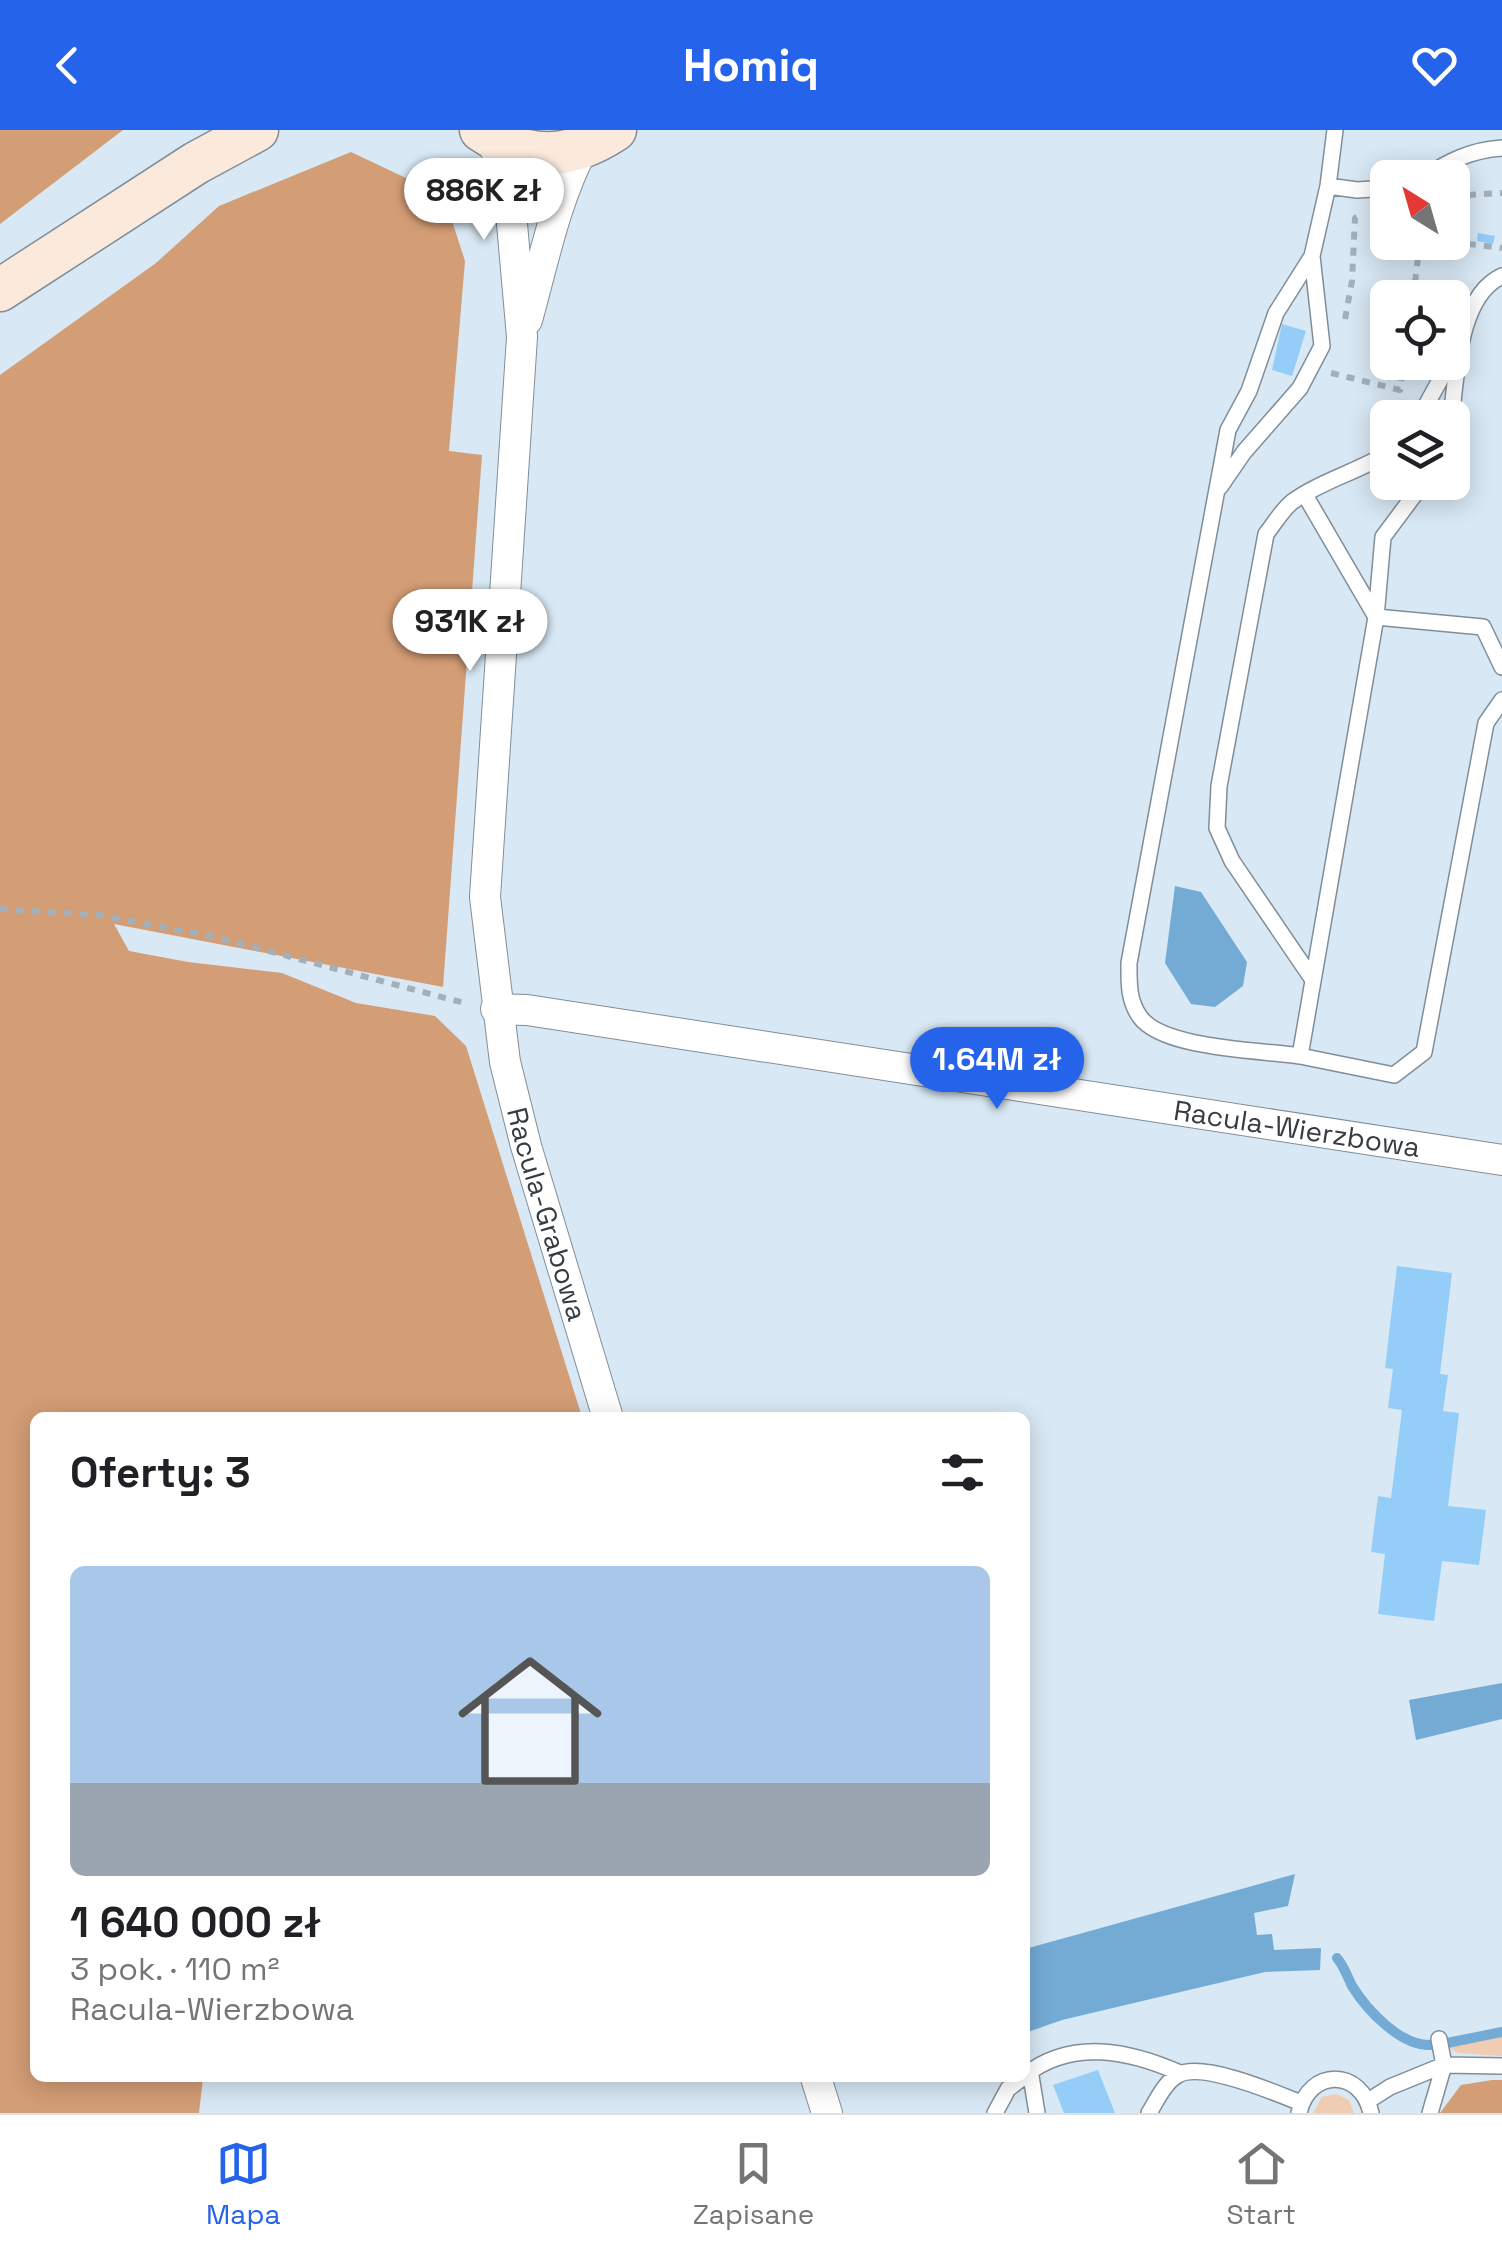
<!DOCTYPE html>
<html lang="pl">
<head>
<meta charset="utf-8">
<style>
	:root { --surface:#fff; --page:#f2f2f2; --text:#202124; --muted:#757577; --line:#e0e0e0; --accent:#2563eb }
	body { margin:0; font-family:"Space Grotesk",sans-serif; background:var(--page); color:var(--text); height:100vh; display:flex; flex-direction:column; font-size:38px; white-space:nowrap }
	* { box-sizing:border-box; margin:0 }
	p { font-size:32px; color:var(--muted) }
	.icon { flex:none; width:55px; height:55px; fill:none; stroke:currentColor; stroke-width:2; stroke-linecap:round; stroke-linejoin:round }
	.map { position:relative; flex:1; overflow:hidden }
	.drawer { position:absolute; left:30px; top:1282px; width:1000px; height:670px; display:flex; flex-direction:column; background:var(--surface); border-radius:15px; box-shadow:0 5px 25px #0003 }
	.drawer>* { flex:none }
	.needle { width:65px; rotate:323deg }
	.controls { position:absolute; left:1370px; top:30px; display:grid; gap:20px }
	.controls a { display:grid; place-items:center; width:100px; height:100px; border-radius:15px; background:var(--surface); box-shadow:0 5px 25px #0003; font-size:50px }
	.price { position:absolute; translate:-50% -85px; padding:0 22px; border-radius:35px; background:#fff; color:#222; font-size:32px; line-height:65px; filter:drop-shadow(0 2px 5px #0008) }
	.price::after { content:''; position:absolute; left:50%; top:60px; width:30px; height:22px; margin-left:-15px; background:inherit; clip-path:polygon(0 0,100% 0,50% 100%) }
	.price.selected { background:var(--accent); color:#fff }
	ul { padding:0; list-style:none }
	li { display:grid; align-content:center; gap:20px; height:530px; padding:0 40px }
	li span { display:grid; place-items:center; height:310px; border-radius:15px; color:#555 }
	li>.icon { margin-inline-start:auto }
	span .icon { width:180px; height:180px; fill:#fffc; stroke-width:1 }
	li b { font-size:42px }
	h2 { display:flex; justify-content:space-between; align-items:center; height:120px; padding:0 40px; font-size:42px }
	header { display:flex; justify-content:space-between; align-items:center; height:130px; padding:0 40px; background:var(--accent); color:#fff; font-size:45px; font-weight:800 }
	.tabs { display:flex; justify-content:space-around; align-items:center; height:140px; border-top:2px solid var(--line); background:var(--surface); font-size:28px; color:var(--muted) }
	.tabs a { display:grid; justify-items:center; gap:5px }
	.tabs .selected { color:var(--accent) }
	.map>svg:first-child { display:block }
</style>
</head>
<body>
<header><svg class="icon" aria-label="back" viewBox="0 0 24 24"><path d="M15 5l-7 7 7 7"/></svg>Homiq<svg class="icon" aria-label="heart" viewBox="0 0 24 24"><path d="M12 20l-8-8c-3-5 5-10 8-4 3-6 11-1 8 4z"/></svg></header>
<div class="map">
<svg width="1502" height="1983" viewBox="0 0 1502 1983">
	<rect width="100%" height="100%" fill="#d8e8f4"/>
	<path fill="#f0ccb2" d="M1502 1904V1926L1458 1923 1447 1916Z
		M1336 1964 1349 1970 1354 1983H1313L1322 1967Z"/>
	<path fill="#d39d75" d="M0 0H123L0 94Z
		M351 22 444 66 465 131 449 321 482 325 443 857 114 794 129 821 188 832 282 843 356 873 435 886 466 916 582 1287 35 1288V1948H203L199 1983H0V245L156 133 219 76Z
		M1492 1950H1502V1983H1440L1461 1955Z"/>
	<path fill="#73abd5" d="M1175 756 1201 762 1247 832 1243 856 1215 877 1191 874 1165 833Z
		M1502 1553V1589L1416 1610 1409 1570Z
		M1295 1744 1288 1776 1254 1783 1257 1805 1272 1804 1274 1820 1321 1818 1320 1840 1265 1842 1062 1890 1025 1903V1819Z"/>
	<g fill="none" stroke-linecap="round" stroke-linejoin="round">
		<path stroke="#73abd5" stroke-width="10" d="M1337 1828C1344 1836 1347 1846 1352 1856 1367 1880 1401 1917 1432 1915
			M1447 1913 1502 1902"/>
	</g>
	<path fill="#94cdf8" d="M1478 103 1495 106 1493 114 1477 111Z
		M1282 194 1306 201 1292 246 1272 240Z
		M1397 1136 1452 1143 1440 1244 1448 1245 1443 1281 1459 1283 1448 1376 1486 1380 1479 1435 1442 1431 1434 1491 1378 1484 1385 1424 1371 1422 1378 1366 1391 1368 1402 1280 1388 1278 1393 1239 1385 1238Z
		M1098 1940 1115 1983H1064L1053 1955Z"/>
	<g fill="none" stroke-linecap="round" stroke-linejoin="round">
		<defs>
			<path id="service" d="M1335 0 1328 56 1312 126 1276 183 1249 261 1228 300 1129 833C1129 853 1128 870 1140 887 1163 919 1261 920 1300 926L1376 487 1383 407 1424 352
				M1423 48C1449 31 1471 20 1502 18
				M1328 56 1357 60 1388 58
				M1419 288 1450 232
				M1451 288C1457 245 1458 166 1502 146
				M1220 357 1244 322 1300 258 1322 216 1312 126
				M1305 365 1376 487
				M1376 487 1483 497 1502 537
				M1313 850 1232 731 1217 698 1219 656 1266 404C1274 394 1282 380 1292 372 1319 352 1357 342 1388 323
				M1300 926 1394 945 1424 922 1486 593 1502 570
				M1439 1909 1444 1935 1502 1936
				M1030 1940 1037 1983
				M1025 1945C1073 1908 1130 1921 1180 1943
				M1368 1971 1390 1957 1444 1935
				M995 1983 1008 1959 1022 1948
				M1149 1983C1157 1970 1165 1952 1178 1945 1202 1931 1276 1963 1301 1973
				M1299 1983C1309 1938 1361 1938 1371 1983
				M1430 1983 1444 1935"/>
			<g id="minor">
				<path id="s1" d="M488 5 502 32 509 60 522 207 485 767 505 932 526 1016 608 1288"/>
				<path d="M527 190C543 133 555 71 583 18"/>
				<path id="s2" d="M496 879 527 880 1502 1030"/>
				<path d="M816 1948 827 1983"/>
			</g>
			<path id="secondary" d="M481 0C527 31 568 31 615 0
				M0 160 196 33 257 0"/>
		</defs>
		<use href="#service" stroke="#808e99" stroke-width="18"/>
		<use href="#minor" stroke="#808e99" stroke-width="32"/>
		<use href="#secondary" stroke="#808e99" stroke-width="45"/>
		<path stroke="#a3b0ba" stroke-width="6" stroke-dasharray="8 8" stroke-linecap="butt" d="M1452 66 1502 63
			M1452 112 1502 118
			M1413 168 1420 112
			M1345 189 1352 151 1355 88 1360 85
			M1331 243 1400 260 1404 232
			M0 779 98 785 216 807 468 874"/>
		<use href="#service" stroke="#fff" stroke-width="15"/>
		<use href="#minor" stroke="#fff" stroke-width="30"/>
		<use href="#secondary" stroke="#fbe9dc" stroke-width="42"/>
	</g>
	<g text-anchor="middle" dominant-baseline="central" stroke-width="8" stroke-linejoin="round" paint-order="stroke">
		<g font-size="28" fill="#363c41" stroke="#e8f4fe">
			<text stroke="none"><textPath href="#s2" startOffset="810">Racula-Wierzbowa</textPath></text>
			<text stroke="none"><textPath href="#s1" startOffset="1092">Racula-Grabowa</textPath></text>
		</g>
	</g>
</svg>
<div class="controls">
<a><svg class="needle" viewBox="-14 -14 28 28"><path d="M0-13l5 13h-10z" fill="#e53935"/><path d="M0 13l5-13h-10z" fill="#757577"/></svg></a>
<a><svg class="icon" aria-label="locate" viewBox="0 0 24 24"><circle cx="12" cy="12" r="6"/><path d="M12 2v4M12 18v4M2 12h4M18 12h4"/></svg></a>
<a><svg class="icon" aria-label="layers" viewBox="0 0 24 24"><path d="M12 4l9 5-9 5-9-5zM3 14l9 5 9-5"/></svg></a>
</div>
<b class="price" style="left:484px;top:113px">886K zł</b>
<b class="price" style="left:470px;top:544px">931K zł</b>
<b class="price selected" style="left:997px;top:982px">1.64M zł</b>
<section class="drawer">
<h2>Oferty: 3<svg class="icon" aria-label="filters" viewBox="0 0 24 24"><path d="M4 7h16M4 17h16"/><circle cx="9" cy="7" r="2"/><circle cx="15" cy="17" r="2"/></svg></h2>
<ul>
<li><span style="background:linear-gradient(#a9c7e8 70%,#9aa5b1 0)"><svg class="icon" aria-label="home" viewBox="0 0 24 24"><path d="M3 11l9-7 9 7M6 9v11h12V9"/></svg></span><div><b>1 640 000 zł</b><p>3 pok. · 110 m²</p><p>Racula-Wierzbowa</p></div></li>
</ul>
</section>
</div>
<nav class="tabs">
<a class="selected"><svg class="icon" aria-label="map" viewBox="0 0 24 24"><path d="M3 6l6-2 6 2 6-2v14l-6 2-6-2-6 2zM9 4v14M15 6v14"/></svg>Mapa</a>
<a><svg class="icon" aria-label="saved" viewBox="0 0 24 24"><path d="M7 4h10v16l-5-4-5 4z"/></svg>Zapisane</a>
<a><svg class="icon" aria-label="home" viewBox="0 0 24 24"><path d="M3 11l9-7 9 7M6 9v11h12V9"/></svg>Start</a>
</nav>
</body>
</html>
